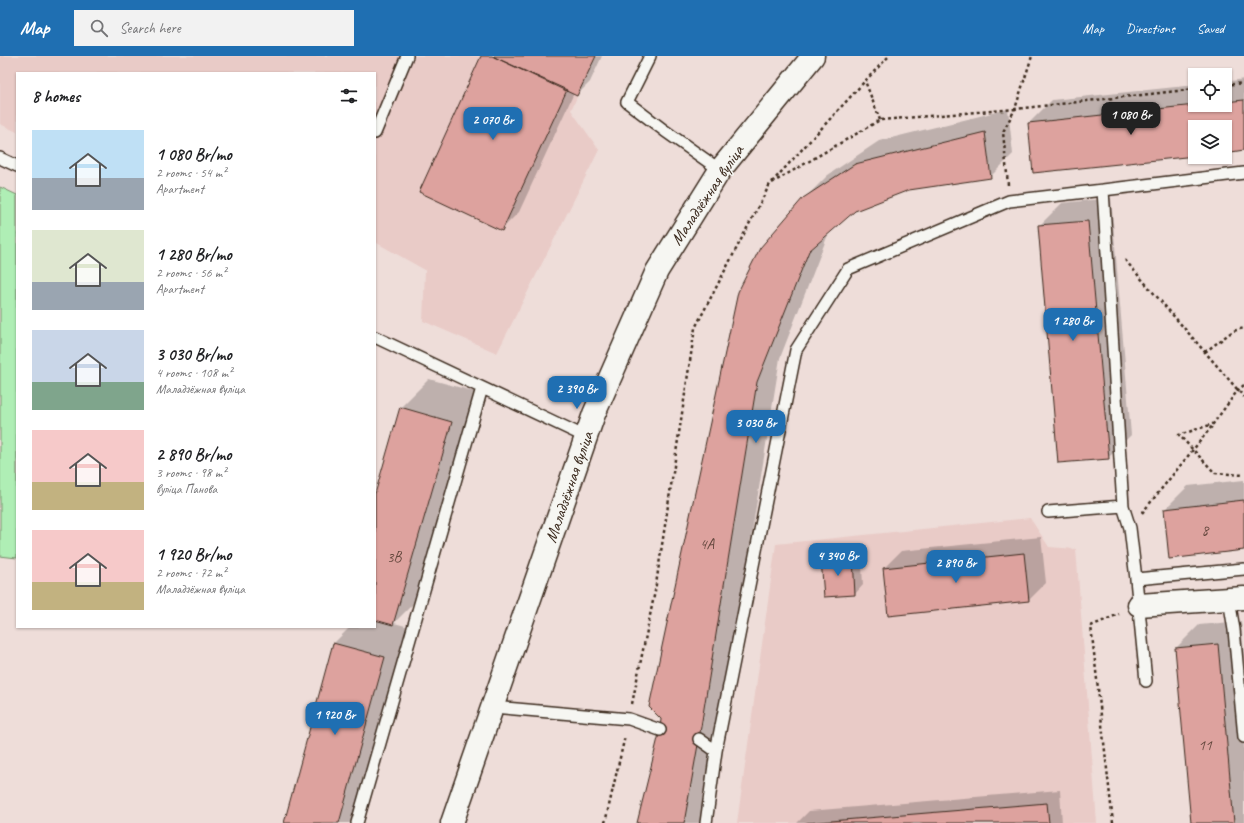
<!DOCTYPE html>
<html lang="en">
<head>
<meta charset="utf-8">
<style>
	:root { --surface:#fff; --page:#f2f2f2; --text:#202124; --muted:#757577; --accent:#1f6fb2 }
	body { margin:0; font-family:Caveat,sans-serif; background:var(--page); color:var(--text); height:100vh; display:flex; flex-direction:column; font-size:15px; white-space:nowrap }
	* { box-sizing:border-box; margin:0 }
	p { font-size:13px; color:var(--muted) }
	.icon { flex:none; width:22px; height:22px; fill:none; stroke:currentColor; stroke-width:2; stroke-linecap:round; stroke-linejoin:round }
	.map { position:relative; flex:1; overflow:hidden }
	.drawer { position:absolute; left:16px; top:16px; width:360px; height:556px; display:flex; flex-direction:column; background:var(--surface); border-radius:0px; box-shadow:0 1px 3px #0004 }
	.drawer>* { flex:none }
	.fabs { position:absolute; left:1188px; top:12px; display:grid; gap:8px }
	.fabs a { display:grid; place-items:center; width:44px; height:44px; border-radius:0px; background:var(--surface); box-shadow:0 1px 3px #0004; font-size:20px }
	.price { position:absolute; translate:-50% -34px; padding:0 9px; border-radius:8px; background:var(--accent); color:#fff; font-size:13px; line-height:26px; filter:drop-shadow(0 1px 2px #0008) }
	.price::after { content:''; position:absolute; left:50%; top:24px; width:12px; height:9px; margin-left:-6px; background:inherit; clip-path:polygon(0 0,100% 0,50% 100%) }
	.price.selected { background:#222; color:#fff }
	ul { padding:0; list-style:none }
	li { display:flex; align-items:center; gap:12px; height:100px; padding:0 16px }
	li span { display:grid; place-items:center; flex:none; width:112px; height:80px; border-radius:0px; color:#555 }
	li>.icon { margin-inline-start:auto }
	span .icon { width:48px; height:48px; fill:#fffc; stroke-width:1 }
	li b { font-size:17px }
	h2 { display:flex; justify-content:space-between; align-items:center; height:48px; padding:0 16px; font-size:17px }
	header { display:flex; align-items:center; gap:24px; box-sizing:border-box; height:56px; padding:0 20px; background:var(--accent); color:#fff }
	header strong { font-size:19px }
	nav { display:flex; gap:22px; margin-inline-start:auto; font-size:14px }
	.search { width:280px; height:36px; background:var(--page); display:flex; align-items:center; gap:10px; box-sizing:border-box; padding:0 14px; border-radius:0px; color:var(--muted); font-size:15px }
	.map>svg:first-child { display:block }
</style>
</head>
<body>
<header>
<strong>Map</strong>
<div class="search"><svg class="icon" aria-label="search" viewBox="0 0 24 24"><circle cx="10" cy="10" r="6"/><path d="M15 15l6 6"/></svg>Search here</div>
<nav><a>Map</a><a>Directions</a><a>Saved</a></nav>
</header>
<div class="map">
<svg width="1244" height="767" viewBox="0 0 1244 767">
	<rect width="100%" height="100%" fill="#eeddd9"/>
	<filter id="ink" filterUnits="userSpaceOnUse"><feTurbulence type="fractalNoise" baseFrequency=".025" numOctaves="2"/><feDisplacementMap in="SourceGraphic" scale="8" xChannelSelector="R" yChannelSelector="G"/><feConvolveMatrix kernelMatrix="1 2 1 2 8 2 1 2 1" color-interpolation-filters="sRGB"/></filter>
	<g filter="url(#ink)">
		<path fill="#e9cbc7" d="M0 0H596L571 54 599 94 497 297 423 265 425 214 375 186V17H17V76L0 68Z
			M1030 462 1049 491 1076 493 1097 767H737L776 488Z"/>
		<path fill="#afeeb5" stroke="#758c6a" d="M0 131 17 139V502L0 500Z"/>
		<path fill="#0003" d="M483 0H602L590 26 577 39 574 37 519 156 502 173Z
			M1244 23V93L1225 96V71H1195V99L1029 67 1052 44 1195 29V49H1225V26Z
			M1008 53 1013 98 990 121 908 133 855 155 829 176 780 302 725 643 702 767H638L804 143 828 119 879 85Z
			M1111 142 1131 379 1108 402 1039 170 1062 147Z
			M429 323 480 337 422 539 394 567 413 572 359 767H285L334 587 350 571H375V442L400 352Z
			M1244 424V493L1165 453 1188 430Z
			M1041 481 1046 527 1029 544 884 512 901 495Z
			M861 492 863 529 855 538 822 503 831 494Z
			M1241 565 1244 599V767H1191L1176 592 1199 569Z
			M1060 734 1062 767H797L809 755Z"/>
		<path fill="#dda29e" stroke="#3b2a1e" d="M481 0H492L567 34 502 175 419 136Z
			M494 0H596L577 40 494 1Z
			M1244 44V94L1225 97V71H1195V100L1033 117 1028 67 1195 49H1225V46Z
			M985 76 991 122 909 134 855 155 809 195 757 326 699 683 684 767H637L660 674 661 663 649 651 738 236 760 192 803 142 855 108Z
			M1088 165 1109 403 1058 407 1038 169Z
			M400 351 452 366 393 569 375 564V438Z
			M1244 444V494L1169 503 1164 453Z
			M1024 497 1029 545 888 560 883 512Z
			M853 501 855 539 824 541 821 503Z
			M333 587 385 601 339 767H284Z
			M1218 588 1234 767H1191L1175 592Z
			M1047 747 1049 767H807Z"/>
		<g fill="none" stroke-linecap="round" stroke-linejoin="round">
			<defs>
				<path id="service" d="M650 0 627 46 665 75 720 114
					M375 77 407 0
					M0 102 17 110
					M1103 134 1244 117
					M375 281 586 381
					M1048 456 1123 450
					M1229 543 1234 574 1244 681
					M1146 625 1136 523 1244 513
					M493 651 629 663 660 674
					M699 683 716 695
					M357 767 482 332
					M706 767 716 695 796 294 848 213 1009 145 1103 134 1123 450 1130 472 1136 523"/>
				<path id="minor" d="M1139 549 1244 542"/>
				<path id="tertiary" d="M452 767 594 358 657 215 720 114 813 0"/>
			</defs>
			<use href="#service" stroke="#3b2a1e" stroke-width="14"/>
			<use href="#minor" stroke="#3b2a1e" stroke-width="25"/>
			<use href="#tertiary" stroke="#3b2a1e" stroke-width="25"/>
			<path stroke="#3b2a1e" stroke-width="2.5" stroke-dasharray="3 3" stroke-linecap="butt" d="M1225 29 1244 27
				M880 64 865 25 889 0
				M772 126 865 25
				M1008 129 1003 76 1015 53 1195 33
				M1125 204 1244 341
				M1205 296 1233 275 1244 272
				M1244 329 1238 334 1213 368 1179 379 1215 417 1244 419
				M1142 457 1213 369
				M632 648 655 535 695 272 770 128 880 64 1015 53 1032 0
				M605 767 625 680
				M1113 767 1091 570 1119 558"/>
			<use href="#service" stroke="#f6f6f2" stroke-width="11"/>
			<use href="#minor" stroke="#f6f6f2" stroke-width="22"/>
			<use href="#tertiary" stroke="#f6f6f2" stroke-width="22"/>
		</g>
	</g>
	<g text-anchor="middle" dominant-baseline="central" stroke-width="3" stroke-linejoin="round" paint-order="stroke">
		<g font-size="15" fill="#64483e">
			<text x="1205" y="474">8</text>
			<text x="707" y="488">4А</text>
			<text x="394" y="501">3В</text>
			<text x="1205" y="689">11</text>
		</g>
		<g font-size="17" fill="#3b2a1e" stroke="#f6f6f2">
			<text transform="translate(707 139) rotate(-56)">Маладзёжная вуліца</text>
			<text transform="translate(569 431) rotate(-71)">Маладзёжная вуліца</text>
		</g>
	</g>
</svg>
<div class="fabs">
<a><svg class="icon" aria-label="locate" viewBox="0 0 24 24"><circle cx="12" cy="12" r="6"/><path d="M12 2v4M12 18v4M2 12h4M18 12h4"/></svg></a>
<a><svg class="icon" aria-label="layers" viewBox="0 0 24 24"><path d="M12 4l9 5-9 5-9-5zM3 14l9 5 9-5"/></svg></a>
</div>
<b class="price selected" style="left:1131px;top:80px">1 080 Br</b>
<b class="price" style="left:493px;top:85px">2 070 Br</b>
<b class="price" style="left:1073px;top:286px">1 280 Br</b>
<b class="price" style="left:577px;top:354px">2 390 Br</b>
<b class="price" style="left:756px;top:388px">3 030 Br</b>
<b class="price" style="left:838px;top:521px">4 340 Br</b>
<b class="price" style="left:956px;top:528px">2 890 Br</b>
<b class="price" style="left:335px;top:680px">1 920 Br</b>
<section class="drawer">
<h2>8 homes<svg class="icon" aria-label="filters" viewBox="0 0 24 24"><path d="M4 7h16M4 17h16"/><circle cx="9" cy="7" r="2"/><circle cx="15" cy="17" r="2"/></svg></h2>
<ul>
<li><span style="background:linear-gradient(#bfe0f5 60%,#9aa5b1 0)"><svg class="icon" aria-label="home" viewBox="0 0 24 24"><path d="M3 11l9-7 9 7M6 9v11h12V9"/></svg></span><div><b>1 080 Br/mo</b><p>2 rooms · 54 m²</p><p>Apartment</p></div></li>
<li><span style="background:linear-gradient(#dfe7d0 65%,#9aa5b1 0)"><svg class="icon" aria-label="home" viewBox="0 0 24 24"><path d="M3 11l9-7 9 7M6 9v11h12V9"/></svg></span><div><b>1 280 Br/mo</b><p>2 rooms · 56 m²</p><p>Apartment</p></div></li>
<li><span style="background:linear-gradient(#c9d6e8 65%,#7fa58c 0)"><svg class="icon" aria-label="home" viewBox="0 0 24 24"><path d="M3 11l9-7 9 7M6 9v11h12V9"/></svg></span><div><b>3 030 Br/mo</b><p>4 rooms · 108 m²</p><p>Маладзёжная вуліца</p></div></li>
<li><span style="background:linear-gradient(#f6c9c9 65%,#c2b280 0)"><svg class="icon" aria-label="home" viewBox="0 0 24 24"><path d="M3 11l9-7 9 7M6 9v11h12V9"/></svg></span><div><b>2 890 Br/mo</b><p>3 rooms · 98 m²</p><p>вуліца Панова</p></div></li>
<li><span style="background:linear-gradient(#f6c9c9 65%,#c2b280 0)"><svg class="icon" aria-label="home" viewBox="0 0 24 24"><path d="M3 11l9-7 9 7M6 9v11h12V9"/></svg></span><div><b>1 920 Br/mo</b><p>2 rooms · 72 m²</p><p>Маладзёжная вуліца</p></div></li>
</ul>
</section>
</div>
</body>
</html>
